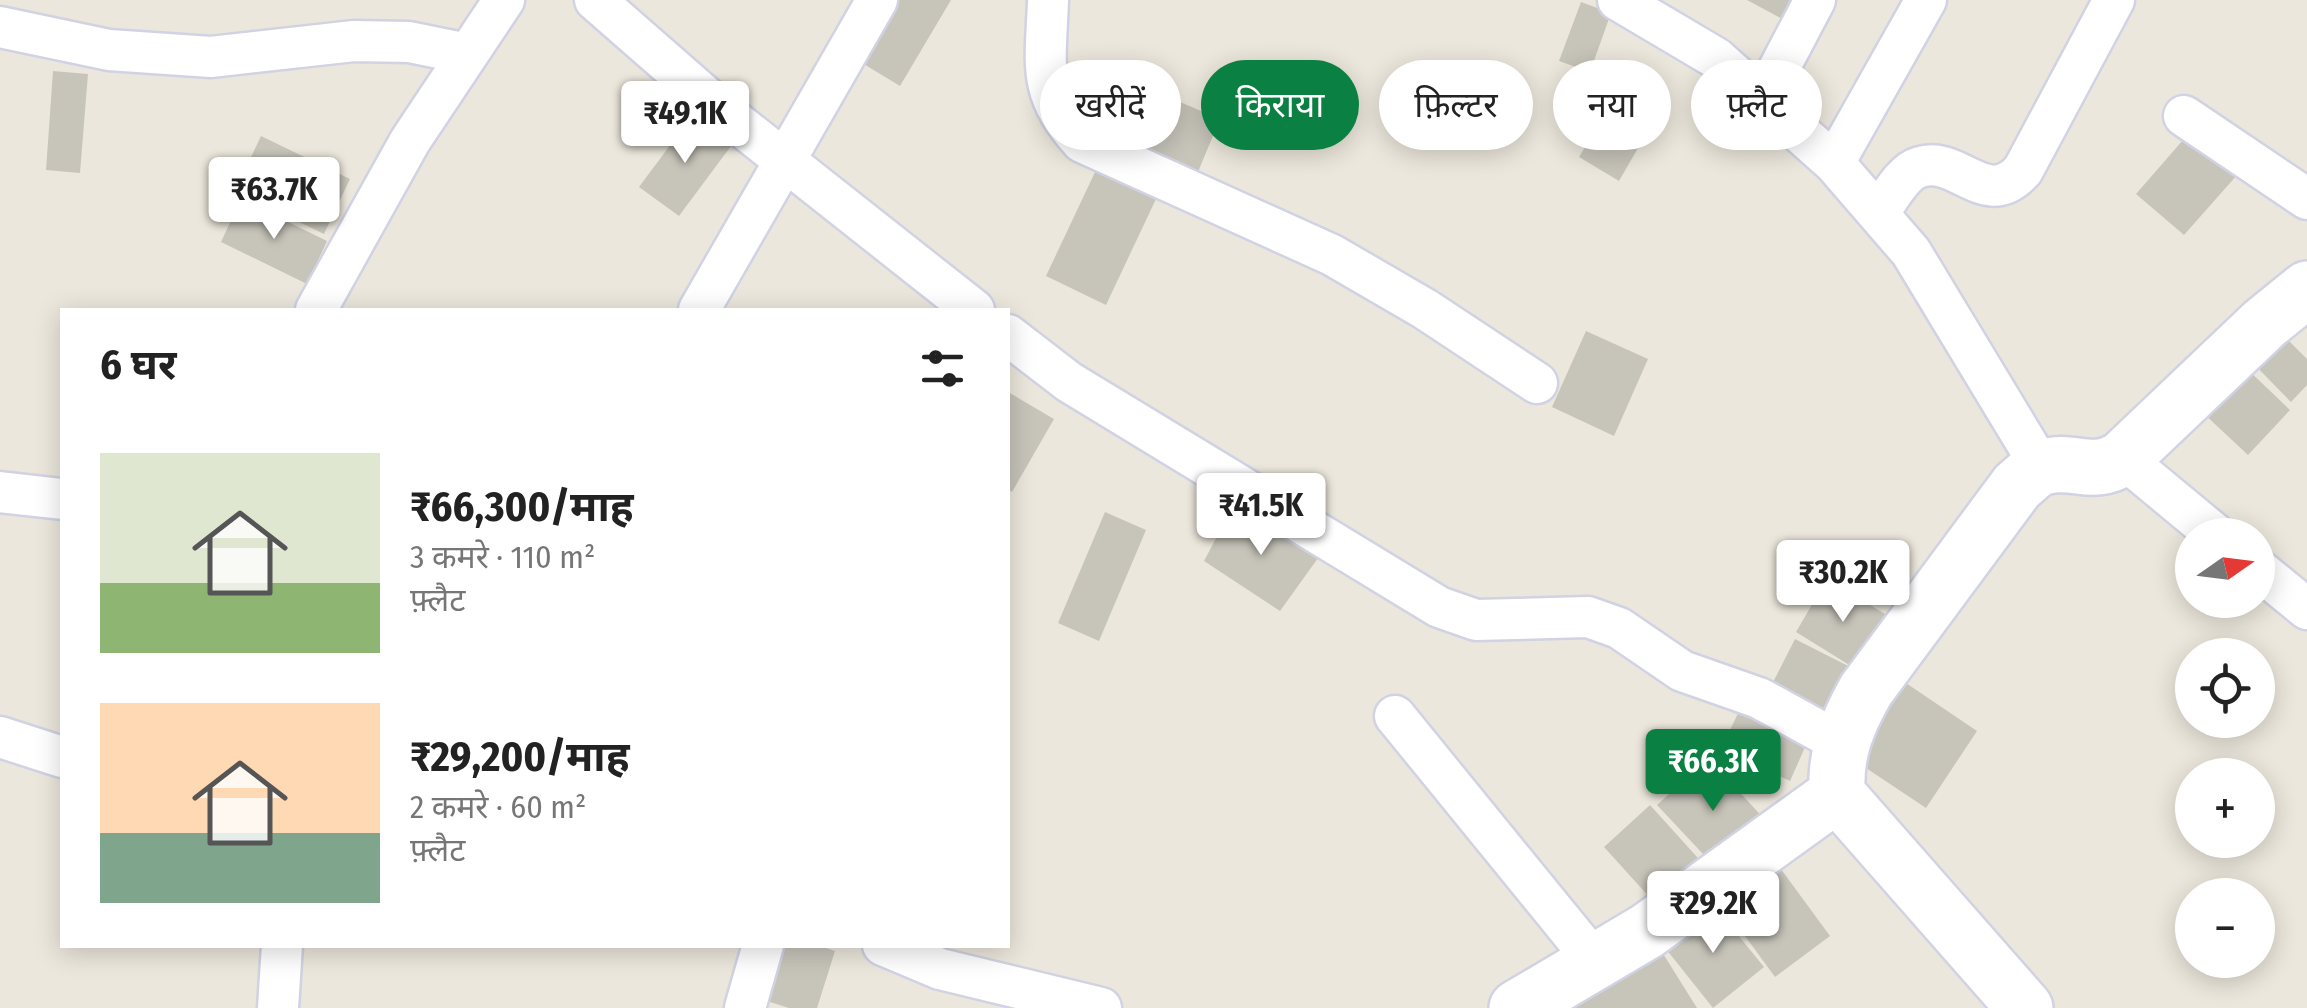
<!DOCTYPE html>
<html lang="hi">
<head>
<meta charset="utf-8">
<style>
	:root { --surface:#fff; --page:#f2f2f2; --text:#222; --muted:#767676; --accent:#0b8043 }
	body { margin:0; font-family:"Fira Sans Condensed","Noto Sans Devanagari",sans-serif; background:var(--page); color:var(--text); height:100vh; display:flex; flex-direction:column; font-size:38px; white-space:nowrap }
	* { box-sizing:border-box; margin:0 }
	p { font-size:32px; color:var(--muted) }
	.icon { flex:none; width:55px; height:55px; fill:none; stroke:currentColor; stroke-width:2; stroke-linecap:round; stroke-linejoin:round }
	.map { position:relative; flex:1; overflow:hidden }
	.side { position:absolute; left:60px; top:308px; width:950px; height:640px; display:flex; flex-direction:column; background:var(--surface); border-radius:0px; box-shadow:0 5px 25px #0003 }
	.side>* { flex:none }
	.top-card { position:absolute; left:1040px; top:60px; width:950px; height:90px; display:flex; gap:20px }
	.needle { width:65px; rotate:76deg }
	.tools { position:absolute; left:2175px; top:518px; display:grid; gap:20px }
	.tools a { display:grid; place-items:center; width:100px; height:100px; border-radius:50%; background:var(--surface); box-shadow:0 5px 25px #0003; font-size:50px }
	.price { position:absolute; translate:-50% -85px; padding:0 22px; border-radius:10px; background:#fff; color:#222; font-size:32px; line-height:65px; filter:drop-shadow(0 2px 5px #0008) }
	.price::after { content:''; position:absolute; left:50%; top:60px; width:30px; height:22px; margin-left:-15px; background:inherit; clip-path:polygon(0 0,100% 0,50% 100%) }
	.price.current { background:var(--accent); color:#fff }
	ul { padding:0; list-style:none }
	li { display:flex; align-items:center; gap:30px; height:250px; padding:0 40px }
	li span { display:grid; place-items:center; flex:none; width:280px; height:200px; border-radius:0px; color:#555 }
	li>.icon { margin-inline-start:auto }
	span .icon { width:120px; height:120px; fill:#fffc; stroke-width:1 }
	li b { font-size:42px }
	h2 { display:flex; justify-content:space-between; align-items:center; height:120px; padding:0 40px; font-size:42px }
	.pill { padding:0 35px; border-radius:45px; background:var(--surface); box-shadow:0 5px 25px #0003; font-size:35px; line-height:90px }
	.pill.current { background:var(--accent); color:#fff }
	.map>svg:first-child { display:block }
</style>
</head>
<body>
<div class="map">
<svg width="2307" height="1008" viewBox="0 0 2307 1008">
	<rect width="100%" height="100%" fill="#ece7dc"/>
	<path fill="#c7c5ba" d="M882 0H951L900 86 852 57Z
		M1747 0H1795L1784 20Z
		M1581 2 1611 13 1590 72 1559 61Z
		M53 71 88 74 80 173 46 170Z
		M1133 82 1220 119 1193 184 1115 151 1133 105 1124 101Z
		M691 117 731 146 679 216 639 187Z
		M1602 118 1642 141 1619 181 1579 157Z
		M2190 132 2238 174 2184 235 2136 194Z
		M261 136 350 179 324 234 235 191Z
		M1096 170 1156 199 1106 305 1046 276Z
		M241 199 327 241 307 284 221 242Z
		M2276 328 2307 359V385L2291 402 2247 357Z
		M1586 331 1648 359 1614 436 1552 407Z
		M2244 366 2290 410 2248 455 2202 412Z
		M1008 392 1054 419 1012 492 1008 489Z
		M1233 506 1321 554 1280 611 1204 561Z
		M1105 512 1146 530 1099 641 1058 623Z
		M1827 579 1890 617 1859 671 1796 632Z
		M1795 639 1856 670 1827 727 1766 696Z
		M1897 677 1977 731 1926 808 1845 754Z
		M1742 705 1810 736 1790 781 1721 749Z
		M1708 758 1769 824 1719 871 1657 805Z
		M1650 805 1707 868 1661 910 1604 847Z
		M1778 865 1830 936 1775 977 1723 906Z
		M1712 903 1764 967 1713 1008 1662 944Z
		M770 945H817L835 951 817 1008H789L754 997Z
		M1662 952 1697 1008H1575Z"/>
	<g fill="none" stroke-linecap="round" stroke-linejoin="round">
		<defs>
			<path id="street" d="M595 0 722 111 974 310
				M1048 0C1046 63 1036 92 1082 142L1332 255 1425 309 1537 383
				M1618 0 1716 58 1834 163 1911 252 2041 467
				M0 27 109 50 211 57 354 41 409 42 468 54
				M1763 99 1815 0
				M2184 116 2307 199
				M1834 163 1926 0
				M1878 214C1889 199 1902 172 1920 167 1959 155 1986 212 2023 170L2114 0
				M316 310 410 141 504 0
				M699 310 877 0
				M1008 335 1069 382 1439 607 1476 620 1588 617 1619 628 1682 671 1759 698 1841 743
				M2123 458 2216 535
				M0 492 62 499
				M2258 569 2307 609
				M1395 716 1597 964
				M0 737 62 757
				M883 945 940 969 1101 1008
				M278 1008 282 945
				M745 1008 763 945"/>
			<path id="secondary" d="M1837 794C1835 754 1846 725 1866 690L2017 486C2025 480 2034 469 2044 467 2074 458 2092 478 2123 458L2265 323 2307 289
				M1517 1008 1647 931 1837 794 2025 1008"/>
		</defs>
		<use href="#street" stroke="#d1d2e3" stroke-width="45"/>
		<use href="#secondary" stroke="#d1d2e3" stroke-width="60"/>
		<use href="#street" stroke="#fff" stroke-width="40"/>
		<use href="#secondary" stroke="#fff" stroke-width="55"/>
	</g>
</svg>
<div class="tools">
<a><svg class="needle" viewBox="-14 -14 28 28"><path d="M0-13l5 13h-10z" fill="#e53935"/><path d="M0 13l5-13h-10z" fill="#767676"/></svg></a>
<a><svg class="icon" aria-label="locate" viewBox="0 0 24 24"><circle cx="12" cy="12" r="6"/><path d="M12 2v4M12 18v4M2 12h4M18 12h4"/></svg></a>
<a>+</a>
<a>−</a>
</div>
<b class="price" style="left:685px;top:166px">₹49.1K</b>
<b class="price" style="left:274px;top:242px">₹63.7K</b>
<b class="price" style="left:1261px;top:558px">₹41.5K</b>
<b class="price" style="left:1843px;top:625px">₹30.2K</b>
<b class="price current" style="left:1713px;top:814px">₹66.3K</b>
<b class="price" style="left:1713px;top:956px">₹29.2K</b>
<div class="top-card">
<a class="pill">खरीदें</a>
<a class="pill current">किराया</a>
<a class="pill">फ़िल्टर</a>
<a class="pill">नया</a>
<a class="pill">फ़्लैट</a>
</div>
<section class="side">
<h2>6 घर<svg class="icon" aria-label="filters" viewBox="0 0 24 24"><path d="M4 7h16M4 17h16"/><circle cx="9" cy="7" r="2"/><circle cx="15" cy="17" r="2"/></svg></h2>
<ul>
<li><span style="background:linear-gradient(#dfe7d0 65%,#8fb573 0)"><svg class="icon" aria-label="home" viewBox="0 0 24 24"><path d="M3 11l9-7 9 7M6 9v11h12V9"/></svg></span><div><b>₹66,300/माह</b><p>3 कमरे · 110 m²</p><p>फ़्लैट</p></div></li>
<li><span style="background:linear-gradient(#ffd9b3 65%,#7fa58c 0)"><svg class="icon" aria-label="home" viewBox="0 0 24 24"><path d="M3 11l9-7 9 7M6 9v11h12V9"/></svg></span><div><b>₹29,200/माह</b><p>2 कमरे · 60 m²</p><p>फ़्लैट</p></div></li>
</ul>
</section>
</div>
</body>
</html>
